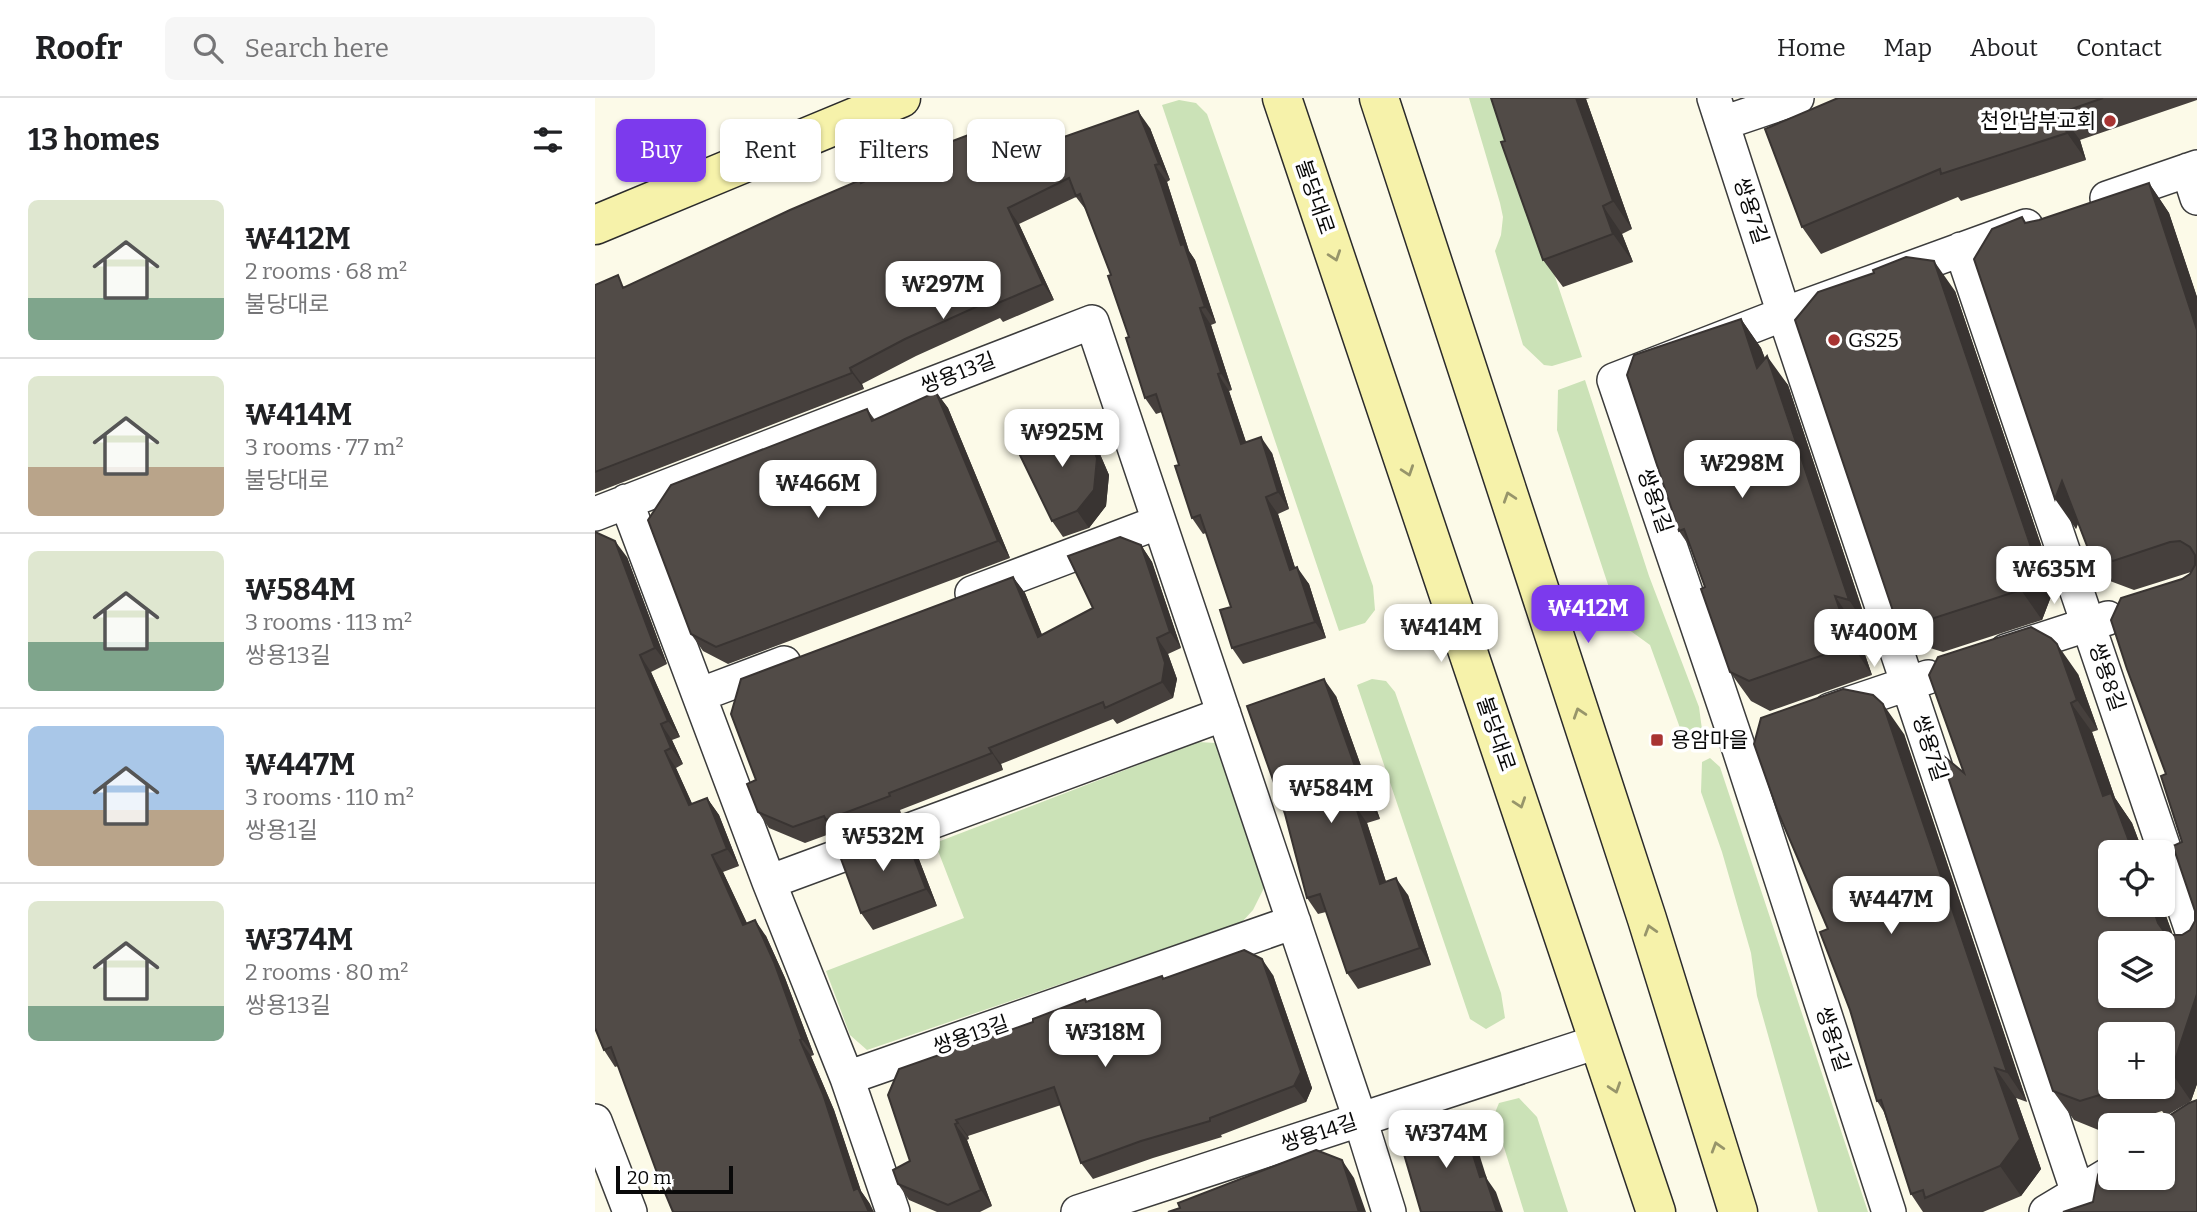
<!DOCTYPE html>
<html lang="en">
<head>
<meta charset="utf-8">
<style>
	:root { --surface:#fff; --page:#f6f6f6; --text:#202124; --muted:#757577; --line:#e0e0e0; --accent:#7c3aed }
	body { margin:0; font-family:Bitter,"Noto Sans KR",serif; background:var(--page); color:var(--text); height:100vh; display:flex; flex-direction:column; font-size:26px; white-space:nowrap }
	* { box-sizing:border-box; margin:0 }
	p { font-size:23px; color:var(--muted) }
	.icon { flex:none; width:38px; height:38px; fill:none; stroke:currentColor; stroke-width:2; stroke-linecap:round; stroke-linejoin:round }
	.map { position:relative; flex:1; overflow:hidden }
	.panel { display:flex; flex-direction:column; background:var(--surface); width:595px }
	.panel>* { flex:none }
	.guide { position:absolute; left:21px; top:21px; width:665px; height:63px; display:flex; gap:14px }
	.fabs { position:absolute; left:1503px; top:742px; display:grid; gap:14px }
	.fabs a { display:grid; place-items:center; width:77px; height:77px; border-radius:10px; background:var(--surface); box-shadow:0 2px 5px #0004; font-size:35px }
	.scale { position:absolute; left:21px; bottom:18px; width:117px; box-sizing:border-box; padding-left:7px; border:4px solid #090909; border-top:0; font-size:19px; line-height:24px; white-space:nowrap; color:#090909; -webkit-text-stroke:5px #fff; paint-order:stroke }
	.price { position:absolute; translate:-50% -60px; padding:0 16px; border-radius:14px; background:#fff; color:#222; font-size:23px; line-height:46px; filter:drop-shadow(0 2px 4px #0008) }
	.price::after { content:''; position:absolute; left:50%; top:42px; width:21px; height:16px; margin-left:-10px; background:inherit; clip-path:polygon(0 0,100% 0,50% 100%) }
	.price.active { background:var(--accent); color:#fff }
	ul { padding:0; list-style:none }
	li { display:flex; align-items:center; gap:21px; height:175px; padding:0 28px }
	li+li { border-top:2px solid var(--line) }
	li span { display:grid; place-items:center; flex:none; width:196px; height:140px; border-radius:10px; color:#555 }
	li>.icon { margin-inline-start:auto }
	span .icon { width:84px; height:84px; fill:#fffc; stroke-width:1 }
	li b { font-size:30px }
	h2 { display:flex; justify-content:space-between; align-items:center; height:84px; padding:0 28px; font-size:30px }
	.chip { padding:0 24px; border-radius:10px; background:var(--surface); box-shadow:0 2px 5px #0004; font-size:24px; line-height:63px }
	.chip.active { background:var(--accent); color:#fff }
	header { display:flex; align-items:center; gap:42px; box-sizing:border-box; height:98px; padding:0 35px; background:var(--surface); border-bottom:2px solid var(--line) }
	header strong { font-size:33px }
	nav { display:flex; gap:38px; margin-inline-start:auto; font-size:24px }
	.search { width:490px; height:63px; background:var(--page); display:flex; align-items:center; gap:18px; box-sizing:border-box; padding:0 24px; border-radius:10px; color:var(--muted); font-size:26px }
	main { display:flex; flex:1; min-height:0 }
	.map>svg:first-child { display:block }
</style>
</head>
<body>
<header>
<strong>Roofr</strong>
<div class="search"><svg class="icon" aria-label="search" viewBox="0 0 24 24"><circle cx="10" cy="10" r="6"/><path d="M15 15l6 6"/></svg>Search here</div>
<nav><a>Home</a><a>Map</a><a>About</a><a>Contact</a></nav>
</header>
<main>
<section class="panel">
<h2>13 homes<svg class="icon" aria-label="filters" viewBox="0 0 24 24"><path d="M4 7h16M4 17h16"/><circle cx="9" cy="7" r="2"/><circle cx="15" cy="17" r="2"/></svg></h2>
<ul>
<li><span style="background:linear-gradient(#dfe7d0 70%,#7fa58c 0)"><svg class="icon" aria-label="home" viewBox="0 0 24 24"><path d="M3 11l9-7 9 7M6 9v11h12V9"/></svg></span><div><b>₩412M</b><p>2 rooms · 68 m²</p><p>불당대로</p></div></li>
<li><span style="background:linear-gradient(#dfe7d0 65%,#b9a48a 0)"><svg class="icon" aria-label="home" viewBox="0 0 24 24"><path d="M3 11l9-7 9 7M6 9v11h12V9"/></svg></span><div><b>₩414M</b><p>3 rooms · 77 m²</p><p>불당대로</p></div></li>
<li><span style="background:linear-gradient(#dfe7d0 65%,#7fa58c 0)"><svg class="icon" aria-label="home" viewBox="0 0 24 24"><path d="M3 11l9-7 9 7M6 9v11h12V9"/></svg></span><div><b>₩584M</b><p>3 rooms · 113 m²</p><p>쌍용13길</p></div></li>
<li><span style="background:linear-gradient(#a9c7e8 60%,#b9a48a 0)"><svg class="icon" aria-label="home" viewBox="0 0 24 24"><path d="M3 11l9-7 9 7M6 9v11h12V9"/></svg></span><div><b>₩447M</b><p>3 rooms · 110 m²</p><p>쌍용1길</p></div></li>
<li><span style="background:linear-gradient(#dfe7d0 75%,#7fa58c 0)"><svg class="icon" aria-label="home" viewBox="0 0 24 24"><path d="M3 11l9-7 9 7M6 9v11h12V9"/></svg></span><div><b>₩374M</b><p>2 rooms · 80 m²</p><p>쌍용13길</p></div></li>
</ul>
</section>
<div class="map">
<svg width="1602" height="1114" viewBox="0 0 1602 1114">
	<rect width="100%" height="100%" fill="#fcfae8"/>
	<path fill="#cbe2b7" d="M874 0H900L987 259 957 268 949 267 928 247 900 153 906 137 908 119 905 105Z
		M584 2 601 5 612 16 778 488 780 512 770 525 744 533 567 7Z
		M990 282 1054 478 1104 609 1108 639 1099 643 1085 630 1055 547 1026 526 962 332 963 292Z
		M777 581 791 583 800 594 906 895 910 920 891 931 875 921 762 587Z
		M603 644 621 645 673 782 658 812 647 824 272 952 255 937 231 873 369 820 340 745Z
		M1115 660 1125 669 1273 1114H1223L1162 898 1156 855 1127 754 1106 694 1107 664Z
		M924 1000 942 1019 973 1114H929L899 1017 904 1005Z"/>
	<g fill="none" stroke-linecap="round" stroke-linejoin="round">
		<defs>
			<path id="street" d="M1119 0 1189 216 1483 1095 1495 1114
				M1128 25 1202 0
				M1593 72 1602 100
				M1512 100 1602 69
				M1366 151 1602 848
				M31 403 174 784 252 980 298 1114
				M0 416 497 224 765 1021 794 1114
				M377 495 564 424
				M1411 553 1513 520
				M104 597 189 565
				M1235 612 1333 579
				M174 784 629 616
				M252 980 699 824
				M0 1023 35 1114
				M483 1114 1005 943
				M1294 1114 1142 645 1019 282 1189 216 1431 128
				M1451 1114 1516 1075"/>
			<path id="secondary" d="M687 0 1061 1114
				M784 0 1052 821 1143 1114
				M0 127 306 0"/>
		</defs>
		<use href="#street" stroke="#3c3c3c" stroke-width="36"/>
		<use href="#secondary" stroke="#2b2b2b" stroke-width="41"/>
		<use href="#street" stroke="#fff" stroke-width="33"/>
		<use href="#secondary" stroke="#f6f2aa" stroke-width="38"/>
	</g>
	<path fill="#46403d" fill-rule="evenodd" d="M896 0H995L991 1 1037 131 1027 136 1038 164 968 189 948 162Z
		M1243 0H1602V2L1485 42 1491 62 1366 103 1363 99 1226 156 1207 129Z
		M555 30 575 82 572 84 594 153 600 162 621 225 616 227 637 292 634 293 651 344 677 355 694 411 683 416 700 470 714 486 731 540 648 566 637 550 636 509 611 435 608 436 597 420 584 367 567 314 561 316 550 300 534 239 516 177 491 112 481 99 424 126 459 202 408 224 405 220 321 258 267 286 269 291 0 395V187L31 189 267 84Z
		M1554 85 1574 115 1602 199V986L1596 1003 1571 1018 1567 1013 1523 1027H1516V1029L1506 1033 1479 1022 1458 993 1369 675 1483 576 1503 632 1497 634 1520 700 1537 725 1548 754H1516V807H1567L1578 837H1587L1595 832 1600 823V813L1587 744 1571 676 1587 481 1595 476 1596 474 1539 492 1515 483 1494 453 1483 425 1481 431 1427 119 1431 125 1444 122ZM1568 936V989H1516Z
		M1360 193 1460 488 1447 522 1348 554 1319 545 1299 516Z
		M1146 221 1166 250 1170 260 1193 287 1274 532 1260 528 1277 577 1175 613 1156 603 1135 574 1110 489 1097 452 1084 433Z
		M341 294 353 310 415 460 133 566 108 553 96 536 272 311 280 322Z
		M498 340 514 377 511 408 494 430 468 439 457 423Z
		M546 447 557 464 586 550 573 556 582 581 578 600 522 626 518 621 406 666 408 672 305 712 306 715 242 738 240 734 210 745 174 730 163 714 161 682 418 479 430 495 447 537 498 510Z
		M32 459 72 566 56 574 85 639 77 642 88 666 81 670 97 706 112 700 124 717 144 768 128 774 152 825 171 838 190 880 219 957 216 958 239 1012 266 1093 275 1106 23 968 20 969 9 952Z
		M741 598 785 721 772 725 791 784 813 797 836 867 763 891 752 875 731 814 723 816 712 800Z
		M1309 636 1432 1004 1421 1000 1446 1071 1426 1098 1388 1114H1328L1316 1096 1289 1014 1282 1003 1233 831Z
		M320 751 342 808 278 832 266 815Z
		M678 877 717 990 711 1004 626 1037 627 1039 558 1060 498 1081 486 1065 466 1007 373 1038 374 1041 372 1042 397 1108 385 1114H342L314 1102 303 1086 315 1063 438 924 490 901 492 904 569 881Z"/>
	<path fill="#393432" d="M981 0H990L991 1 1037 131 1018 103Z
		M543 13 555 30 575 82 564 66Z
		M1465 15 1485 42 1491 62 1472 35Z
		M417 37 429 53 426 54Z
		M560 67 572 84 594 153 600 162 621 225 610 209 586 147Z
		M1554 85 1574 115 1602 199V232Z
		M1008 108 1027 136 1038 164 1018 136Z
		M413 110 424 126 459 202 448 186Z
		M1339 163 1360 193 1460 488 1447 522 1426 492Z
		M605 210 616 227 637 292 626 275Z
		M1146 221 1166 250 1183 299 1162 270Z
		M1172 258 1193 287 1274 532 1254 502Z
		M255 270 267 286 269 291 257 275Z
		M623 276 634 293 657 362 646 346Z
		M341 294 353 310 415 460 403 443Z
		M487 324 498 340 514 377 511 408 494 430 482 413Z
		M666 339 677 355 694 411 683 394Z
		M1467 383 1488 413 1481 431 1460 401Z
		M671 399 683 416 706 488 695 472Z
		M20 443 32 459 72 566 60 550Z
		M546 447 557 464 586 550 575 534Z
		M702 469 714 486 731 540 720 524Z
		M418 479 430 495 455 556 443 539Z
		M1240 498 1260 528 1277 577 1257 547Z
		M562 540 573 556 582 581 578 600 567 584Z
		M1462 546 1483 576 1503 632 1482 602Z
		M45 557 56 574 85 639 73 623Z
		M729 581 741 598 785 721 773 705Z
		M1476 605 1497 634 1520 700 1537 725 1548 754H1538L1508 698Z
		M1288 606 1309 636 1432 1004 1412 974Z
		M66 626 77 642 88 666 76 650Z
		M394 650 406 666 408 672 397 655Z
		M70 653 81 670 105 723 94 707Z
		M112 700 124 717 144 768 132 751Z
		M761 709 772 725 797 802 785 786Z
		M309 734 320 751 342 808 331 791Z
		M117 757 128 774 160 843 148 827Z
		M801 780 813 797 836 867 825 850Z
		M1557 807H1567L1584 854 1563 825Z
		M160 822 171 838 190 880 219 957 207 941Z
		M667 861 678 877 717 990 711 1004 699 988Z
		M1602 896V986L1596 1003 1576 974Z
		M205 942 216 958 239 1012 266 1093 275 1106 279 1114H275L259 1092Z
		M1400 970 1421 1000 1446 1071 1426 1098 1405 1068Z
		M865 1016 877 1033 892 1081 901 1094 908 1114H902L885 1079Z
		M361 1022 373 1038 374 1041 363 1025Z
		M360 1026 372 1042 397 1108 386 1092Z
		M747 1062 759 1080 771 1114H764Z"/>
	<path fill="#514b47" stroke="#393432" stroke-width="2" fill-rule="evenodd" d="M896 0H981L1018 103 1008 108 1018 136 948 162 906 44 910 43Z
		M1243 0H1508L1465 15 1472 35 1346 76 1345 71 1207 129 1170 31Z
		M543 13 564 66 560 67 586 147 589 146 610 209 605 210 626 275 623 276 646 346 666 339 683 394 671 399 695 472 702 469 720 524 637 550 625 512 636 509 605 417 597 420 580 368 584 367 561 296 550 300 531 240 534 239 513 178 516 177 485 96 481 98 474 80 413 110 448 186 396 208 394 203 310 241 255 270 257 275 0 374V187L23 177 28 190 195 112 265 82 266 85 339 50 392 30 417 37 426 54Z
		M1554 85 1602 232V896L1576 974 1568 978V936H1516V989H1531L1485 1003 1458 993 1345 655 1369 675 1334 577 1343 559 1436 529 1456 540 1462 546 1482 602 1476 605 1508 698 1516 695 1538 754H1516V807H1557L1563 825 1568 832 1577 837H1587L1595 832 1600 823V813L1578 748 1587 744 1566 678 1571 676 1532 571 1516 522 1526 500 1587 481 1595 476 1600 467V457L1595 449 1585 443 1575 444 1518 463 1494 453 1467 383 1460 401 1379 161 1397 131 1427 119 1430 125 1444 122ZM1516 845H1568V898H1516Z
		M1311 159 1339 163 1439 458 1426 492 1327 524 1299 516 1200 222 1223 194 1279 175 1278 172Z
		M1146 221 1162 270 1172 258 1254 502 1240 498 1257 547 1154 583 1135 574 1106 491 1110 489 1089 431 1084 433 1032 277 1039 257Z
		M341 294 403 443 121 549 96 536 53 422 76 387 272 311 277 323Z
		M487 324 502 360 499 392 482 413 457 423 421 349Z
		M0 434 20 443 60 550 45 557 73 623 66 626 76 650 70 653 94 707 112 700 132 751 117 757 148 827 160 822 179 864 207 941 205 942 228 996 259 1092 263 1090 273 1112 278 1114H78L65 1083 16 949 9 952 0 930Z
		M525 439 546 447 575 534 562 540 570 565 567 584 510 610 508 604 394 650 397 655 294 695 295 698 231 722 229 718 198 729 163 714 152 686 161 682 136 616 146 581 418 479 443 539 498 510 473 458Z
		M729 581 773 705 761 709 785 786 801 780 825 850 752 875 725 796 712 800 690 716 652 608Z
		M1248 591 1278 597 1288 606 1412 974 1400 970 1425 1041 1405 1068 1330 1100 1328 1092 1316 1096 1286 1002 1282 1003 1255 912 1225 834 1233 831 1183 714 1159 646 1166 620Z
		M309 734 331 791 266 815 245 758Z
		M649 852 667 861 706 974 699 988 615 1020V1023L546 1043 486 1065 459 989 361 1022 363 1025 360 1026 386 1092 353 1107 303 1086 298 1072 315 1063 293 997 304 971 438 924V921L490 901 491 904 567 878 568 881Z
		M1602 1002V1114H1468L1498 1104 1503 1077 1510 1060 1516 1049V1080H1568V1027H1560L1594 1005Z
		M865 1016 885 1079 890 1078 902 1114H826L804 1039Z
		M1531 1022 1536 1027H1528Z
		M721 1052 747 1062 764 1114H573L585 1110 583 1105Z"/>
	<defs><path id="oneway-chevron" d="M-2-3.5L2.5 0L-2 3.5" fill="none" stroke-width="1.6" stroke-linecap="round" stroke-linejoin="round" transform="scale(1.75)"/></defs>
	<g stroke="#97956a">
		<use href="#oneway-chevron" transform="translate(740 158) rotate(71)"/>
		<use href="#oneway-chevron" transform="translate(813 373) rotate(71)"/>
		<use href="#oneway-chevron" transform="translate(914 399) rotate(-108)"/>
		<use href="#oneway-chevron" transform="translate(984 615) rotate(-108)"/>
		<use href="#oneway-chevron" transform="translate(925 705) rotate(71)"/>
		<use href="#oneway-chevron" transform="translate(1055 832) rotate(-107)"/>
		<use href="#oneway-chevron" transform="translate(1020 990) rotate(72)"/>
		<use href="#oneway-chevron" transform="translate(1122 1049) rotate(-107)"/>
	</g>
	<g fill="#a83432" stroke="#fff" stroke-width="2.5">
		<circle cx="1515" cy="23" r="7"/>
		<circle cx="1239" cy="242" r="7"/>
		<rect x="1055" y="635" width="14" height="14" rx="3.5"/>
	</g>
	<g text-anchor="middle" dominant-baseline="central" stroke-width="7" stroke-linejoin="round" paint-order="stroke">
		<g font-size="21" fill="#090909" stroke="#fff" text-anchor="start">
			<text x="1501" y="23" text-anchor="end">천안남부교회</text>
			<text x="1253" y="242">GS25</text>
			<text x="1076" y="642">용암마을</text>
		</g>
		<g font-size="21" fill="#090909" stroke="#fff">
			<text transform="translate(720 99) rotate(71)">불당대로</text>
			<text transform="translate(1156 113) rotate(72)">쌍용7길</text>
			<text transform="translate(363 275) rotate(-21)">쌍용13길</text>
			<text transform="translate(1060 403) rotate(71)">쌍용1길</text>
			<text transform="translate(1512 579) rotate(71)">쌍용8길</text>
			<text transform="translate(901 636) rotate(71)">불당대로</text>
			<text transform="translate(1335 650) rotate(72)">쌍용7길</text>
			<text transform="translate(376 937) rotate(-19)">쌍용13길</text>
			<text transform="translate(1238 941) rotate(72)">쌍용1길</text>
			<text transform="translate(724 1035) rotate(-18)">쌍용14길</text>
		</g>
	</g>
</svg>
<div class="fabs">
<a><svg class="icon" aria-label="locate" viewBox="0 0 24 24"><circle cx="12" cy="12" r="6"/><path d="M12 2v4M12 18v4M2 12h4M18 12h4"/></svg></a>
<a><svg class="icon" aria-label="layers" viewBox="0 0 24 24"><path d="M12 4l9 5-9 5-9-5zM3 14l9 5 9-5"/></svg></a>
<a>+</a>
<a>−</a>
</div>
<div class="scale">20 m</div>
<b class="price" style="left:348px;top:223px">₩297M</b>
<b class="price" style="left:467px;top:371px">₩925M</b>
<b class="price" style="left:1147px;top:402px">₩298M</b>
<b class="price" style="left:223px;top:422px">₩466M</b>
<b class="price" style="left:1459px;top:508px">₩635M</b>
<b class="price active" style="left:993px;top:547px">₩412M</b>
<b class="price" style="left:846px;top:566px">₩414M</b>
<b class="price" style="left:1279px;top:571px">₩400M</b>
<b class="price" style="left:736px;top:727px">₩584M</b>
<b class="price" style="left:288px;top:775px">₩532M</b>
<b class="price" style="left:1296px;top:838px">₩447M</b>
<b class="price" style="left:510px;top:971px">₩318M</b>
<b class="price" style="left:851px;top:1072px">₩374M</b>
<div class="guide">
<a class="chip active">Buy</a>
<a class="chip">Rent</a>
<a class="chip">Filters</a>
<a class="chip">New</a>
</div>
</div>
</main>
</body>
</html>
